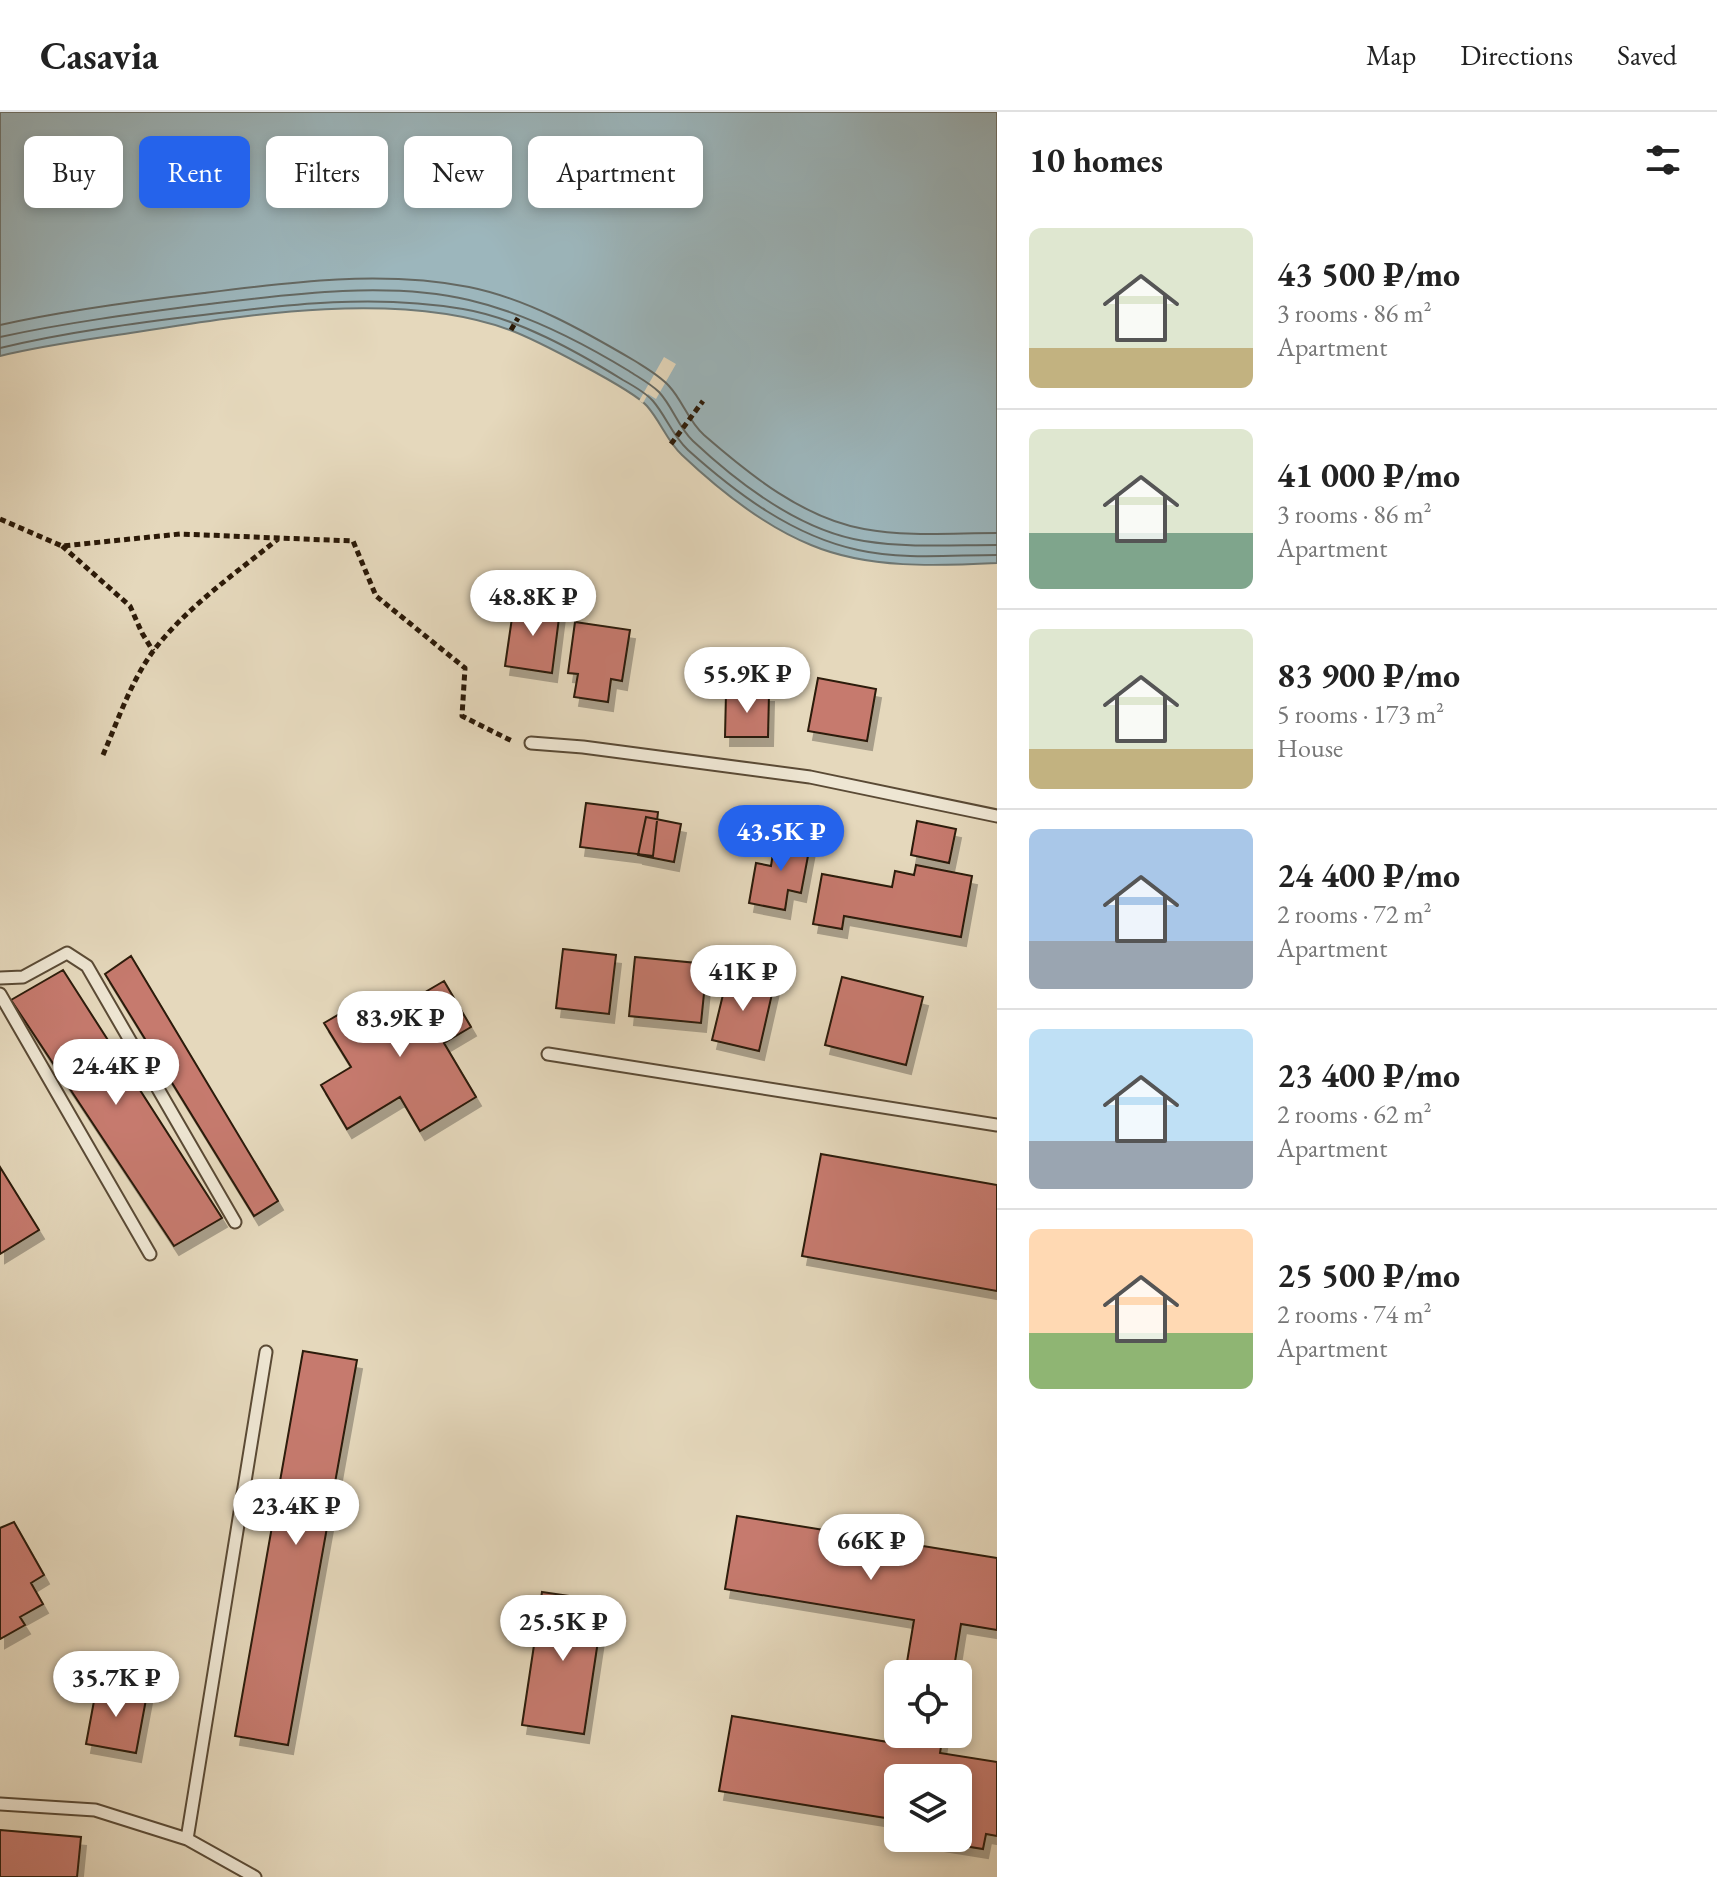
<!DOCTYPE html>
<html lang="en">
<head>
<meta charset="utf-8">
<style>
	:root { --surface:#fff; --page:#f6f6f6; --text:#222; --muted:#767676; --line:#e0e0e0; --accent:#2563eb }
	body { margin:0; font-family:"EB Garamond",serif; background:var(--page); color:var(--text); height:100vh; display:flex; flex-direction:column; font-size:30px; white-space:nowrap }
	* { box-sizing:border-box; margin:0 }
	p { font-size:26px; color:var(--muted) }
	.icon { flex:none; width:44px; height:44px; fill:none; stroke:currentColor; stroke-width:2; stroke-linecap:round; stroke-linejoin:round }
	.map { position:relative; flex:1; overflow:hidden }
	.drawer { display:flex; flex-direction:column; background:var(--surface); width:720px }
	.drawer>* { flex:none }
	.guide { position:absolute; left:24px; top:24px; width:760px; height:72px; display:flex; gap:16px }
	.controls { position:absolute; left:884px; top:1548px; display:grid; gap:16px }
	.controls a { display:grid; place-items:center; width:88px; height:88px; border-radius:12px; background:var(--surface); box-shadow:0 4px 12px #0003; font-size:40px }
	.price { position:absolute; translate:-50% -68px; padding:0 18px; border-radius:28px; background:#fff; color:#222; font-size:26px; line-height:52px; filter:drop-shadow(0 2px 4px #0008) }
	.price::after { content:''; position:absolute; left:50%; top:48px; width:24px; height:18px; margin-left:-12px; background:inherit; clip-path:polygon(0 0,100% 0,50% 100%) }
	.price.on { background:var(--accent); color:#fff }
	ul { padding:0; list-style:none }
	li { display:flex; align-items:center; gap:24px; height:200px; padding:0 32px }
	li+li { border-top:2px solid var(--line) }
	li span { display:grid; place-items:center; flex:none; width:224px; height:160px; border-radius:12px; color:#555 }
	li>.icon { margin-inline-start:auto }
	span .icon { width:96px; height:96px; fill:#fffc; stroke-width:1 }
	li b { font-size:34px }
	h2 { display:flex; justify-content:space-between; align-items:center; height:96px; padding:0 32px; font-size:34px }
	.pill { padding:0 28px; border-radius:12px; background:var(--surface); box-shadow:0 4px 12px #0003; font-size:28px; line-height:72px }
	.pill.on { background:var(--accent); color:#fff }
	header { display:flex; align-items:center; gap:48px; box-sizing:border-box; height:112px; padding:0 40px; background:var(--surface); border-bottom:2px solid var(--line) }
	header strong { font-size:38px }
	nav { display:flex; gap:44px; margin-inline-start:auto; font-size:28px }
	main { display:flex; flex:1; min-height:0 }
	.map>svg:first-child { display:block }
</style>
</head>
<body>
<header>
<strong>Casavia</strong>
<nav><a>Map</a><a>Directions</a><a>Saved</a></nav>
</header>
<main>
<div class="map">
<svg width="997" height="1765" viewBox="0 0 997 1765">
	<defs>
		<filter id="shadow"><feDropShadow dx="5" dy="9" stdDeviation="0" flood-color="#0004"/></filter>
	</defs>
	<rect width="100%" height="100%" fill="#e5d8bc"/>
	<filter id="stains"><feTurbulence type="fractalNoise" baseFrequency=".0025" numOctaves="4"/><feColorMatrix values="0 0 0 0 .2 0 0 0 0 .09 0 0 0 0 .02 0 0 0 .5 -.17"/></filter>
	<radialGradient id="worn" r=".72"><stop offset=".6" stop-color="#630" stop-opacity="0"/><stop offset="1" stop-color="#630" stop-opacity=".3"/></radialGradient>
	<path fill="#9cb6bc" stroke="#6f7874" stroke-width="2" d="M0 0H997V451C937 454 868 457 811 433 764 414 719 378 682 343 667 329 661 310 647 294 632 277 534 227 510 218 401 178 250 202 137 220 92 227 45 233 0 244Z"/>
	<path fill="#e5d8bc" d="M664 245 676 252 656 287 648 282 643 291 639 289Z"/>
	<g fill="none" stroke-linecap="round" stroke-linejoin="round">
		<path stroke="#646862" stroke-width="2" d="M0 213C67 198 136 189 204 181 290 170 382 158 469 175 528 187 584 219 635 249 646 256 660 264 669 274 683 289 688 309 704 323 750 363 803 406 864 417 907 425 953 421 997 421
			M0 225C69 210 140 201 209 192 290 182 389 169 469 188 525 201 580 229 629 259 638 265 651 272 659 280 673 295 678 315 693 329 740 373 800 419 864 429 908 436 953 433 997 433
			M0 236C67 220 136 211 203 203 289 192 377 182 463 197 517 206 576 239 623 268 632 273 646 281 653 289 666 304 672 323 688 338 737 382 793 424 858 438 903 448 952 443 997 443"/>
	</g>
	<path fill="#c67a6e" stroke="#2c1a08" stroke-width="2" filter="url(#shadow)" d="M514 492 560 498 552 561 505 554Z
		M575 510 630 518 622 569 611 567 608 590 574 585 578 562 568 561Z
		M818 566 876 577 867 629 808 619Z
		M726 581H769L768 625H725Z
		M586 691 658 700 653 744 580 735Z
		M646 705 681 712 674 750 638 743Z
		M917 709 956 717 949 751 911 743Z
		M776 722 811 728 801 781 788 778 785 798 749 791 756 751 771 754Z
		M916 753 972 764 961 825 844 804 842 817 813 812 822 762 892 775 895 759 914 763Z
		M563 837 616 843 609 902 556 896Z
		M131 844 278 1089 254 1104 105 862Z
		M635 845 707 852 701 911 629 904Z
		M63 858 222 1106 174 1134 11 888Z
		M728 862 774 873 759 939 712 928Z
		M842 865 923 885 906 953 825 933Z
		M444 869 471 915 444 931 476 985 420 1019 400 985 347 1017 321 973 351 955 324 911 374 882 386 903Z
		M821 1042 997 1073V1179L802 1144Z
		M0 1055 39 1118 0 1142Z
		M303 1239 357 1248 288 1633 235 1624Z
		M737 1404 997 1446V1518L961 1512 953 1562H905L914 1508 725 1477Z
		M14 1410 44 1463 31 1471 43 1492 20 1505 25 1513 0 1527V1416Z
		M542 1480 604 1489 584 1622 522 1613Z
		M97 1573 147 1582 136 1641 86 1632Z
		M732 1604 894 1631 898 1607V1622H943L940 1641 997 1650V1724L986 1722 983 1737 914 1726H958V1666H898V1708L719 1679Z
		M0 1718 81 1725 77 1765H0Z"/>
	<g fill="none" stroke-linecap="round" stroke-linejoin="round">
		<defs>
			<path id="service" d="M531 631 583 635 810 665 997 704
				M0 866 23 865 67 841 87 854 235 1110
				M0 882 150 1142
				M548 942 997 1013
				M0 1692 95 1698 187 1727 255 1765
				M187 1727 266 1240"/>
		</defs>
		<use href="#service" stroke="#5a4a35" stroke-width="15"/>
		<path stroke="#2c1a08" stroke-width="5" stroke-dasharray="6 4" stroke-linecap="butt" d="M511 218 518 206
			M671 332 703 289
			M0 407 62 434 180 422 353 429 376 484 465 556 462 604 514 630
			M62 434 130 494 142 521 153 539
			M103 643C118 608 131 569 154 538 188 494 236 461 278 427"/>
		<use href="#service" stroke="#eee6d3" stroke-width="11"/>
	</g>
	<rect width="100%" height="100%" filter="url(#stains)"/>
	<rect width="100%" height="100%" fill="url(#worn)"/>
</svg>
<div class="controls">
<a><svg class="icon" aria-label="locate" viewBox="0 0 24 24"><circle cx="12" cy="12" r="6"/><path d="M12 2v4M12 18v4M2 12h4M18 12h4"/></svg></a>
<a><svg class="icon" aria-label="layers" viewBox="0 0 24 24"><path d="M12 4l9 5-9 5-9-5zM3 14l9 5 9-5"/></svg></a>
</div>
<b class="price" style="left:533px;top:526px">48.8K ₽</b>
<b class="price" style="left:747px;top:603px">55.9K ₽</b>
<b class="price on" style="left:781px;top:761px">43.5K ₽</b>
<b class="price" style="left:743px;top:901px">41K ₽</b>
<b class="price" style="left:400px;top:947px">83.9K ₽</b>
<b class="price" style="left:116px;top:995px">24.4K ₽</b>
<b class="price" style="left:296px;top:1435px">23.4K ₽</b>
<b class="price" style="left:871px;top:1470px">66K ₽</b>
<b class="price" style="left:563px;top:1551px">25.5K ₽</b>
<b class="price" style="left:116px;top:1607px">35.7K ₽</b>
<div class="guide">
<a class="pill">Buy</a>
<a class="pill on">Rent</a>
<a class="pill">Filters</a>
<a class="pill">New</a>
<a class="pill">Apartment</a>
</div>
</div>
<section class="drawer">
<h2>10 homes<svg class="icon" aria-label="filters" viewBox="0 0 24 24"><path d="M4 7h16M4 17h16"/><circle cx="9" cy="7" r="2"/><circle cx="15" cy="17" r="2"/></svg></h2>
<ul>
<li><span style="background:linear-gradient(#dfe7d0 75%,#c2b280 0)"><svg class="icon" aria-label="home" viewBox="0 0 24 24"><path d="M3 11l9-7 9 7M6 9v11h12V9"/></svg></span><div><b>43 500 ₽/mo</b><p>3 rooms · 86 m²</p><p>Apartment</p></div></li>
<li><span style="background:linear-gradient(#dfe7d0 65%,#7fa58c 0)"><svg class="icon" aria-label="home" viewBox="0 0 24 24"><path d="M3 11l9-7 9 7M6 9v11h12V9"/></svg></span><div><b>41 000 ₽/mo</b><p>3 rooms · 86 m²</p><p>Apartment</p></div></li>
<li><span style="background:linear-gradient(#dfe7d0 75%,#c2b280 0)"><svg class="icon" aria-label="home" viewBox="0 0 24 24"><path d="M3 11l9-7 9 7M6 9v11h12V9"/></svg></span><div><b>83 900 ₽/mo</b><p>5 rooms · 173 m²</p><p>House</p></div></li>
<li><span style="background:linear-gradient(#a9c7e8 70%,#9aa5b1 0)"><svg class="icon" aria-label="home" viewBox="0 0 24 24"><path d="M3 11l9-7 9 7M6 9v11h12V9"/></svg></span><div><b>24 400 ₽/mo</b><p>2 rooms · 72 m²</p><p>Apartment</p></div></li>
<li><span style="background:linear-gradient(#bfe0f5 70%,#9aa5b1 0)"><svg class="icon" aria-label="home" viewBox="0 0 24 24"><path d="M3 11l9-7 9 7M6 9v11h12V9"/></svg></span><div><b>23 400 ₽/mo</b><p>2 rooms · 62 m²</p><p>Apartment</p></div></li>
<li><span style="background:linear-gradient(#ffd9b3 65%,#8fb573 0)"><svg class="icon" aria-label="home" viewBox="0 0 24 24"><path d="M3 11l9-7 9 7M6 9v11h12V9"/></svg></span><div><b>25 500 ₽/mo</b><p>2 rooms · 74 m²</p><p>Apartment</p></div></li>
</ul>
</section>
</main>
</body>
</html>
